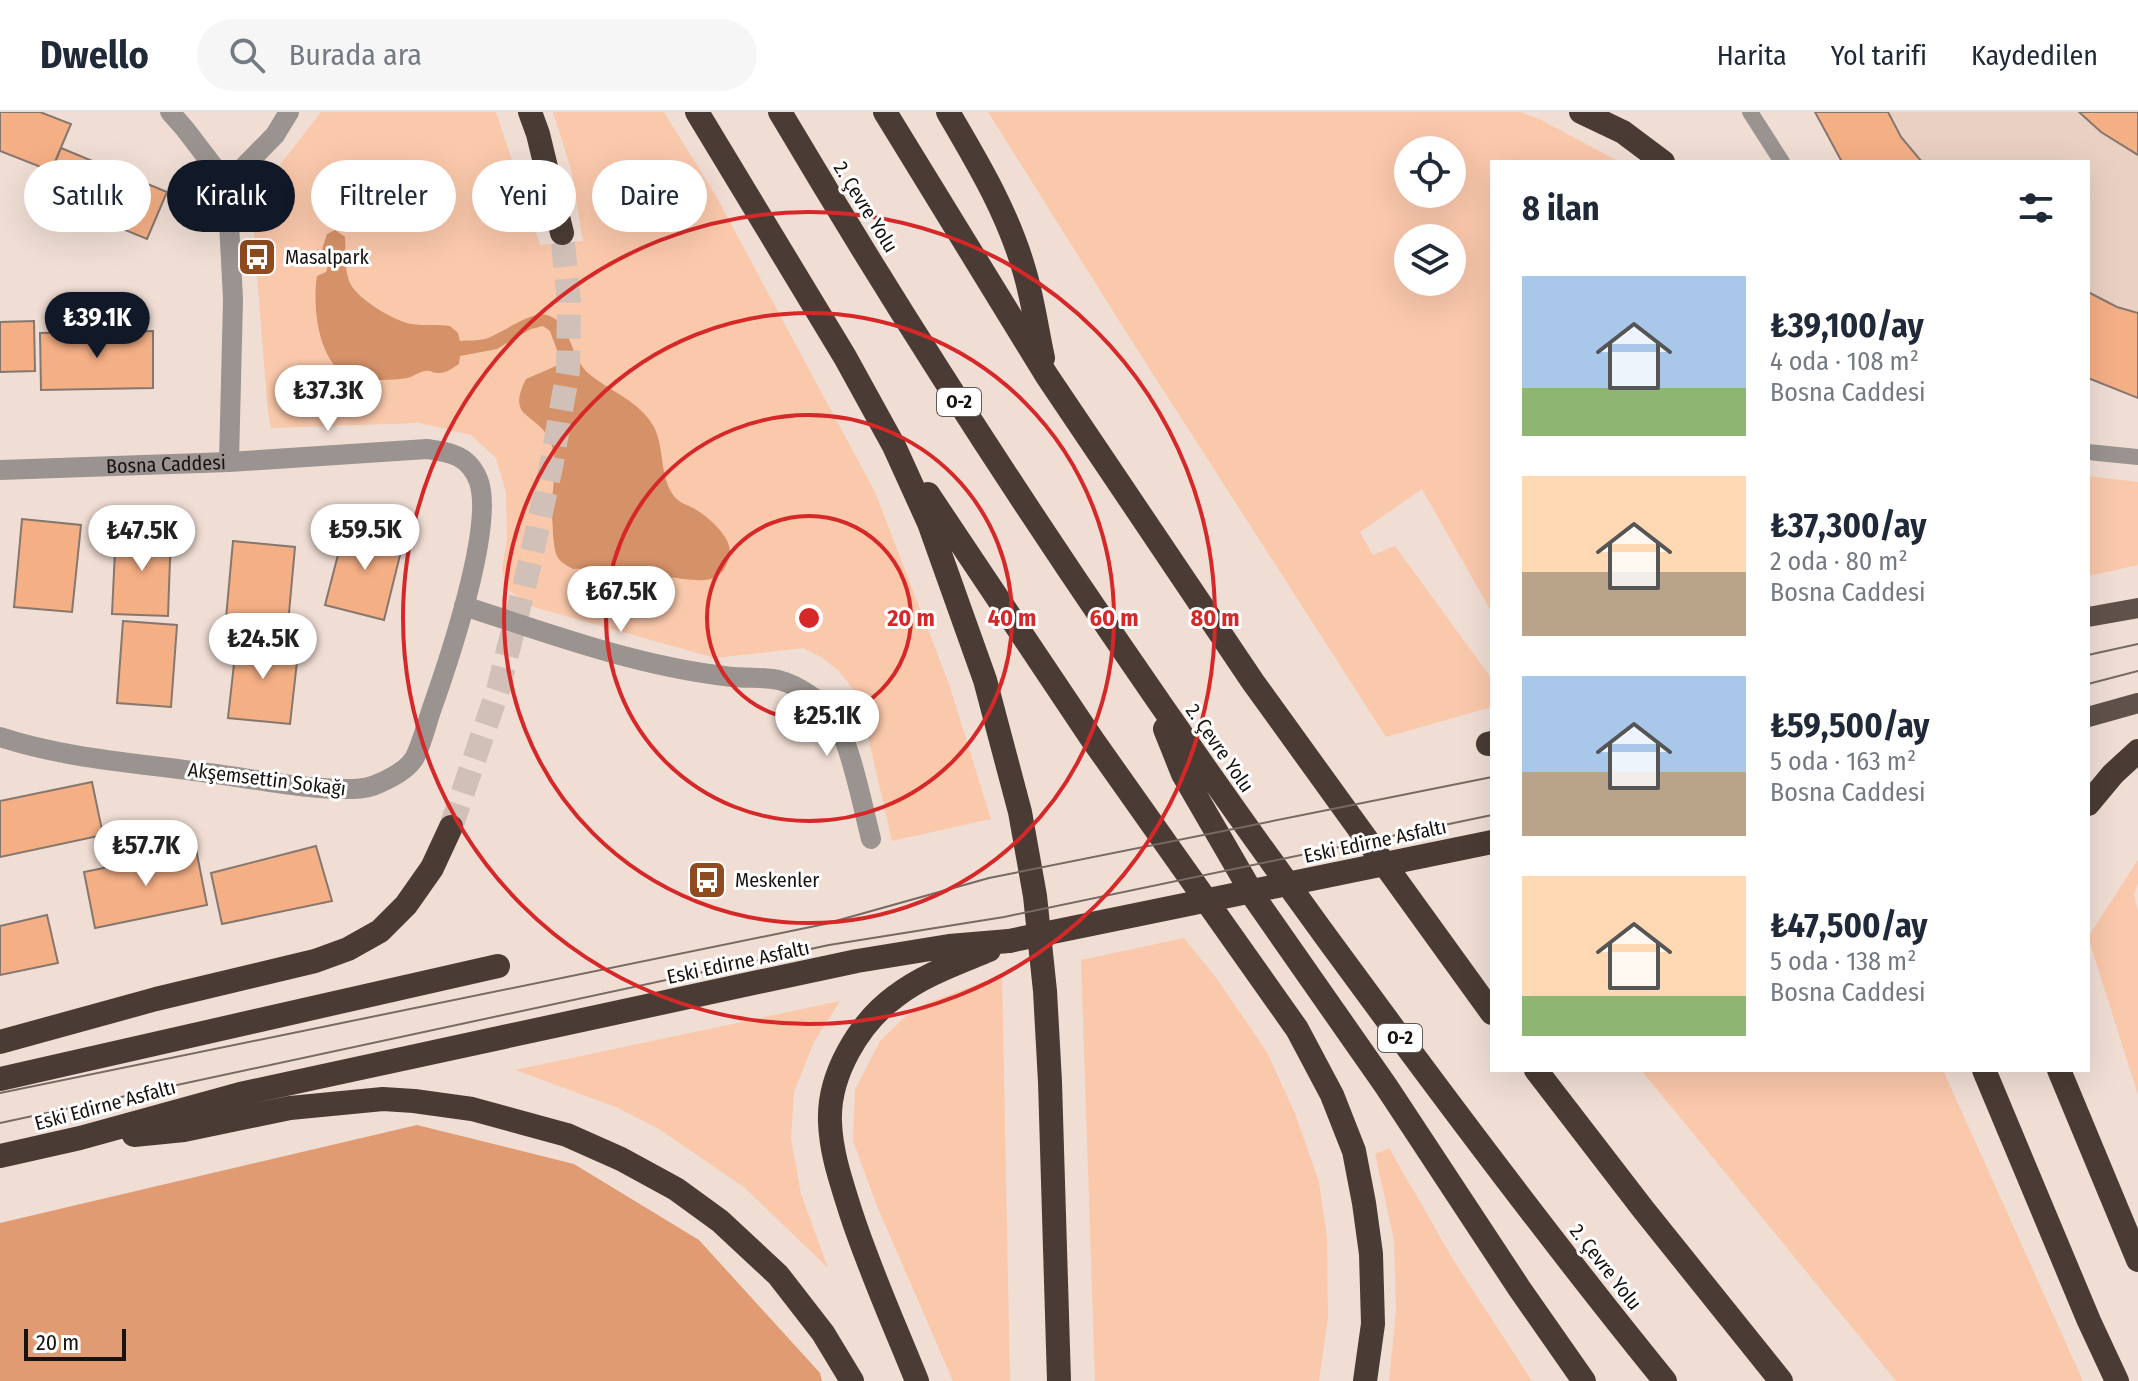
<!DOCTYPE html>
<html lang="tr">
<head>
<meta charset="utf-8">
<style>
	:root { --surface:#fff; --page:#f6f6f7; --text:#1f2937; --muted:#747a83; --line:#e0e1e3; --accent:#111827 }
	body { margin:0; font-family:"Fira Sans Condensed",sans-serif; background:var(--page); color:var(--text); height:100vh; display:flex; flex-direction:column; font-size:30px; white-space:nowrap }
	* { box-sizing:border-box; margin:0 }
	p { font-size:26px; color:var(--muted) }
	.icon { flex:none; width:44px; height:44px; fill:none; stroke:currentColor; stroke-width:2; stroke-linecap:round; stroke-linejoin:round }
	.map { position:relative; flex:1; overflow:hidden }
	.side { position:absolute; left:1490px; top:48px; width:600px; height:912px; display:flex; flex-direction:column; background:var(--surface); border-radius:0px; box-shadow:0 8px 32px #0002 }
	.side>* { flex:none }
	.hud { position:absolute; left:24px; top:48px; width:760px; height:72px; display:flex; gap:16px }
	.fabs { position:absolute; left:1394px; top:24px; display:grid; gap:16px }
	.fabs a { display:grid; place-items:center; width:72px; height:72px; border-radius:50%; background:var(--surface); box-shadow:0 8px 32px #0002; font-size:40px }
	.scale { position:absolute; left:24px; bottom:20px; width:102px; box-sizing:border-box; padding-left:8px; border:4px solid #191310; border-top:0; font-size:22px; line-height:28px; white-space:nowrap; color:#191310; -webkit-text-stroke:6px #fff; paint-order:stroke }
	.price { position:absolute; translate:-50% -68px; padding:0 18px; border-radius:28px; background:#fff; color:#222; font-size:26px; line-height:52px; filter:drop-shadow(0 2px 4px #0008) }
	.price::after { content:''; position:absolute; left:50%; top:48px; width:24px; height:18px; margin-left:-12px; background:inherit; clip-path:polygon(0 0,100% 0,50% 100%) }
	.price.active { background:var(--accent); color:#fff }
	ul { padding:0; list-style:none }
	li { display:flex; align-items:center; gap:24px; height:200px; padding:0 32px }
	li span { display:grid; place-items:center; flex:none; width:224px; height:160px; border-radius:0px; color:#555 }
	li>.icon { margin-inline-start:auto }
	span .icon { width:96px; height:96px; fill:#fffc; stroke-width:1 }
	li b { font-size:34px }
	h2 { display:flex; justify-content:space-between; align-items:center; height:96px; padding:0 32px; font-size:34px }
	.chip { padding:0 28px; border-radius:36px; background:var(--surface); box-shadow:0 8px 32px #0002; font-size:28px; line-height:72px }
	.chip.active { background:var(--accent); color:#fff }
	header { display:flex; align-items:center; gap:48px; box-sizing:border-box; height:112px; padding:0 40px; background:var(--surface); border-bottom:2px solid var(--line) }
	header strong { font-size:38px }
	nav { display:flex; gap:44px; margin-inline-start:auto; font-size:28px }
	.search { width:560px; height:72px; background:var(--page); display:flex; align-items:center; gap:20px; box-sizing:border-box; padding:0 28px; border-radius:44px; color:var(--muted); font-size:30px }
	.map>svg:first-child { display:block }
</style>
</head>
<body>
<header>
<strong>Dwello</strong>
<div class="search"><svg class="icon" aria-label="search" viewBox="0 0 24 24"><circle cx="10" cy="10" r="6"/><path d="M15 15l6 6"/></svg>Burada ara</div>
<nav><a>Harita</a><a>Yol tarifi</a><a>Kaydedilen</a></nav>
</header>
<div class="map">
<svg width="2138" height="1269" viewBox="0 0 2138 1269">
	<rect width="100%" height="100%" fill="#f0ded4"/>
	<path fill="#e9d0c2" d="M1815 0H2138V286L2088 266V50H1842Z"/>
	<path fill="#fac8ab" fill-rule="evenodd" d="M321 0H496L540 133 583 129 571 57 553 0H664L716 84 875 380 949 572 991 707 892 729 859 585 839 559 821 545 803 536 715 546 530 494 507 477 502 458 507 427 506 380 496 346 471 323 420 311 271 316 268 300 252 102 262 76Z
		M988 0H1520L1541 8 1620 50H1492V501L1422 377 1360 420 1373 443 1395 434 1492 567V595L1386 625 1133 231ZM1408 38H1452V82H1408ZM1408 126H1452V170H1408Z
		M2088 364 2138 370V453L2088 464Z
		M2138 748V771L2134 783 2138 799V983L2088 825Z
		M1184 826 1217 867 1267 940 1296 1004 1319 1070 1327 1126 1328 1205 1319 1269H1095L1081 848Z
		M1002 863 1010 1269H953L877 1094 853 1029 855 978 880 929 906 904 928 891Z
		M840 889 814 930 794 980 791 1026 801 1082 828 1156 745 1076 659 1017 616 995 515 958Z
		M1641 958H1943L2083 1269H1896Z
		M1389 1036 1454 1149 1532 1269H1389L1396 1199 1394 1128 1375 1042Z"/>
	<path fill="#e19b73" d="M417 1013 574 1052 699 1128 820 1261 822 1269H0V1111Z"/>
	<path fill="#d59168" d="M335 118 345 125C346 141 344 154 349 169 355 186 394 209 411 212 424 214 437 212 450 214L458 221 460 229C468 228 477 229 485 227 502 222 529 199 547 203 571 210 570 245 588 261 609 279 640 289 654 315 665 337 659 364 674 384 679 391 688 393 695 397 703 402 712 409 718 416 727 426 733 436 728 449 718 479 687 465 664 465 650 466 637 472 622 473 612 464 586 455 573 457 567 454 562 451 558 446 554 439 554 430 553 422 553 411 551 401 552 390 553 367 560 345 547 323 532 300 507 305 526 267L556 254 560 246 550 219 543 214 531 217 497 237 460 244 459 252C452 256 446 262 437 261 430 260 431 258 425 259 418 260 413 265 407 266 399 268 365 269 357 267 318 260 312 194 317 164L326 160C330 149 329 145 322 137L327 122Z"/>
	<path fill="#f5af85" stroke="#86776e" stroke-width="2" d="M0 0H40L71 12 51 59 0 39Z
		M1815 0H1888L1901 25 1922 50H1842Z
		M2079 0H2138V43L2101 20Z
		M61 36 167 80 147 127 42 84Z
		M2088 180 2117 195 2138 201V286L2088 266Z
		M34 209 35 259 0 260V210Z
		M153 219V276L41 278 40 221Z
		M22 407 81 413 72 500 14 495Z
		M346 412 404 427 384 508 325 493Z
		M116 417 171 419 168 504 112 502Z
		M233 429 295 435 287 523 225 517Z
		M123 509 177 513 171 595 117 591Z
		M237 525 299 532 290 612 228 606Z
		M92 670 103 723 0 745V689Z
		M316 734 332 789 222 812 211 761Z
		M196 737 207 793 95 816 84 760Z
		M47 803 58 851 0 863V814Z"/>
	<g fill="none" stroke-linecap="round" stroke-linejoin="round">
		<path stroke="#d0c0b7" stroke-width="24" stroke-dasharray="24 12" stroke-linecap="butt" d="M451 715 498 578 530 451 551 355 568 259 569 190 562 121"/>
		<path stroke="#9a938f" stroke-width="16" d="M1750 0 1782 50
			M2088 340 2138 345"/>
		<g stroke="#9a938f" stroke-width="20">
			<path d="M170 0 185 17 227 72 233 187 229 350"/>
			<path d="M227 72 275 23 289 0"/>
			<path id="s1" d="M0 358 229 350 427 337C451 340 470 344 479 370 494 416 448 551 431 599 426 614 422 631 415 645 409 656 393 665 382 670 374 674 362 677 353 677 305 678 256 667 208 661 139 651 67 647 0 625"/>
			<path d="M464 494C550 522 634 553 724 564 762 569 776 559 811 584 817 588 826 593 830 599 850 627 862 692 871 727"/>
		</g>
		<path stroke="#5f524b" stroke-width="20" d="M2088 505 2138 496
			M2088 605 2138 591"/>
		<path stroke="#4a3c34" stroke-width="24" d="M530 0 538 22 562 121
			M697 0 845 245 894 334 929 411 985 568 1020 700 1035 784 1045 879 1050 970 1059 1269
			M780 0C965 313 1169 614 1385 905 1476 1028 1568 1150 1665 1269
			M885 0 1047 264 1253 570 1492 901
			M948 0C978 51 1009 103 1025 161 1033 189 1037 218 1043 246
			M1581 0 1623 20 1663 50
			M928 382 1092 627 1297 917 1332 983 1354 1039 1364 1091 1371 1142 1373 1212 1365 1269
			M1165 617 1183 662 1256 788 1386 974 1519 1176 1584 1269
			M1488 632 1492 631
			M2088 692 2113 662 2138 639
			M0 930 156 887 315 849 348 837 380 819 406 793 432 756 451 715
			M1536 958 1643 1097 1781 1269
			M1984 958 2089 1209 2117 1269
			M2059 958 2138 1148
			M0 967 498 854
			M134 1023 184 1018 290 996 383 987 414 989 472 997 567 1023 621 1047 676 1077 720 1109 778 1163 823 1221 852 1269
			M0 1044 80 1026 240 982 758 870 857 849 949 834 1009 829
			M917 1269C894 1212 869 1157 850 1098 841 1069 831 1041 830 1010 828 963 859 911 896 884 923 863 958 851 989 838"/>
		<path stroke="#756a64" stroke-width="2" d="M2088 543 2138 532
			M2088 572 2138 559
			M0 981 825 812 989 766 1492 665
			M0 1011 829 833 1004 805 1492 703"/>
		<path stroke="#4a3c34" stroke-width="24" d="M1009 829 1492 730"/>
	</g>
	<g fill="none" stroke="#d62828" stroke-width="4">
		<circle cx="809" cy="506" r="102"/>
		<circle cx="809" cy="506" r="203"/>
		<circle cx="809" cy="506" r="305"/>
		<circle cx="809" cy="506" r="406"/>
	</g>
	<defs>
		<symbol id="bus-square" viewBox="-11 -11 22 22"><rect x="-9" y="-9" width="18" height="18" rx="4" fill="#8f4c1e" stroke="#fff"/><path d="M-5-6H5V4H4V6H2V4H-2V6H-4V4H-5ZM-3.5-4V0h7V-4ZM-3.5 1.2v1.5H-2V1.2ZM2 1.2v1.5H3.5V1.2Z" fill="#fff"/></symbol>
	</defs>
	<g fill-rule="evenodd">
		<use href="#bus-square" x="235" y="123" width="44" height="44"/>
		<use href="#bus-square" x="685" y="746" width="44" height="44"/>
	</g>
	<g text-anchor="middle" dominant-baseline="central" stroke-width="6" stroke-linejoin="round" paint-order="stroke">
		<g fill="#fff" stroke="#5e5a58" stroke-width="2">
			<rect x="937" y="276" width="44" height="28" rx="6"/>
			<rect x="1378" y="912" width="44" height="28" rx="6"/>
		</g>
		<g font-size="18" font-weight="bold" fill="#191310">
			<text x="959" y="290">O-2</text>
			<text x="1400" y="926">O-2</text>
		</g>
		<g font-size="20" fill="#191310" stroke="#fff">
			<text transform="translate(866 95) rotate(58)">2. Çevre Yolu</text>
			<text stroke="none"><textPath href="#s1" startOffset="166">Bosna Caddesi</textPath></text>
			<text transform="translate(1220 636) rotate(55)">2. Çevre Yolu</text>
			<text transform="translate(267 667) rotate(7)">Akşemsettin Sokağı</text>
			<text transform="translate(1375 729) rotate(-12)">Eski Edirne Asfaltı</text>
			<text transform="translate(738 850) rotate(-12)">Eski Edirne Asfaltı</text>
			<text transform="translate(105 993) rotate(-15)">Eski Edirne Asfaltı</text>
			<text transform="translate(1606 1155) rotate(52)">2. Çevre Yolu</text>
		</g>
		<g font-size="20" fill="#191310" stroke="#fff" text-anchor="start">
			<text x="285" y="145">Masalpark</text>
			<text x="735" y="768">Meskenler</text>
		</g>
	</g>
	<circle cx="809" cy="506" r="12" fill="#d62828" stroke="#fff" stroke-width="4"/>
	<g font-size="24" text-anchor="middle" font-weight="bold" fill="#d62828" stroke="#fff" stroke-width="6" stroke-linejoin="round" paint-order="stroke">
		<text x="911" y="514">20 m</text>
		<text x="1012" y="514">40 m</text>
		<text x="1114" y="514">60 m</text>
		<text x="1215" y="514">80 m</text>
	</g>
</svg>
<div class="fabs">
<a><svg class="icon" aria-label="locate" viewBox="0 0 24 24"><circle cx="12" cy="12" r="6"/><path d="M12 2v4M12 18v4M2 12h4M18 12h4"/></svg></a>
<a><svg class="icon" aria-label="layers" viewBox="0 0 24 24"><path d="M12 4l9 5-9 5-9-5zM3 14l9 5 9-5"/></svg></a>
</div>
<div class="scale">20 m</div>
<b class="price active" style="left:97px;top:248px">₺39.1K</b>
<b class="price" style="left:328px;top:321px">₺37.3K</b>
<b class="price" style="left:365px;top:460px">₺59.5K</b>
<b class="price" style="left:142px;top:461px">₺47.5K</b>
<b class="price" style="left:621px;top:522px">₺67.5K</b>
<b class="price" style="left:263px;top:569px">₺24.5K</b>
<b class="price" style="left:827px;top:646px">₺25.1K</b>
<b class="price" style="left:146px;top:776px">₺57.7K</b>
<div class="hud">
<a class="chip">Satılık</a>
<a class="chip active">Kiralık</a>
<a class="chip">Filtreler</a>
<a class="chip">Yeni</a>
<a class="chip">Daire</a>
</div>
<section class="side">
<h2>8 ilan<svg class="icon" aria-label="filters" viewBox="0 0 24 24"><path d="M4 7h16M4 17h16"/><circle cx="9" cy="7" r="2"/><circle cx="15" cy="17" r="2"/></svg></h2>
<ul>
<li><span style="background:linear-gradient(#a9c7e8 70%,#8fb573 0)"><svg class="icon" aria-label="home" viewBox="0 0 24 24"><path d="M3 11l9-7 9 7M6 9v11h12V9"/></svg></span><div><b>₺39,100/ay</b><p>4 oda · 108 m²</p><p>Bosna Caddesi</p></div></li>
<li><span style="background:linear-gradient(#ffd9b3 60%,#b9a48a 0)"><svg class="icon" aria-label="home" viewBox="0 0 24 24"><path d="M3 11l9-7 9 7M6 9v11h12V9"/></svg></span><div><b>₺37,300/ay</b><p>2 oda · 80 m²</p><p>Bosna Caddesi</p></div></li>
<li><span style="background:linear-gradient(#a9c7e8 60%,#b9a48a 0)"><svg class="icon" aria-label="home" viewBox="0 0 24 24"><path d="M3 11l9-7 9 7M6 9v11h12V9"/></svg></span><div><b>₺59,500/ay</b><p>5 oda · 163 m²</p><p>Bosna Caddesi</p></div></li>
<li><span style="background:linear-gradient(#ffd9b3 75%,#8fb573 0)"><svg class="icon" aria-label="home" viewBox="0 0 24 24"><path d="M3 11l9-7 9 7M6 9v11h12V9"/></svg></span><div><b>₺47,500/ay</b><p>5 oda · 138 m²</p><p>Bosna Caddesi</p></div></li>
</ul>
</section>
</div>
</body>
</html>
